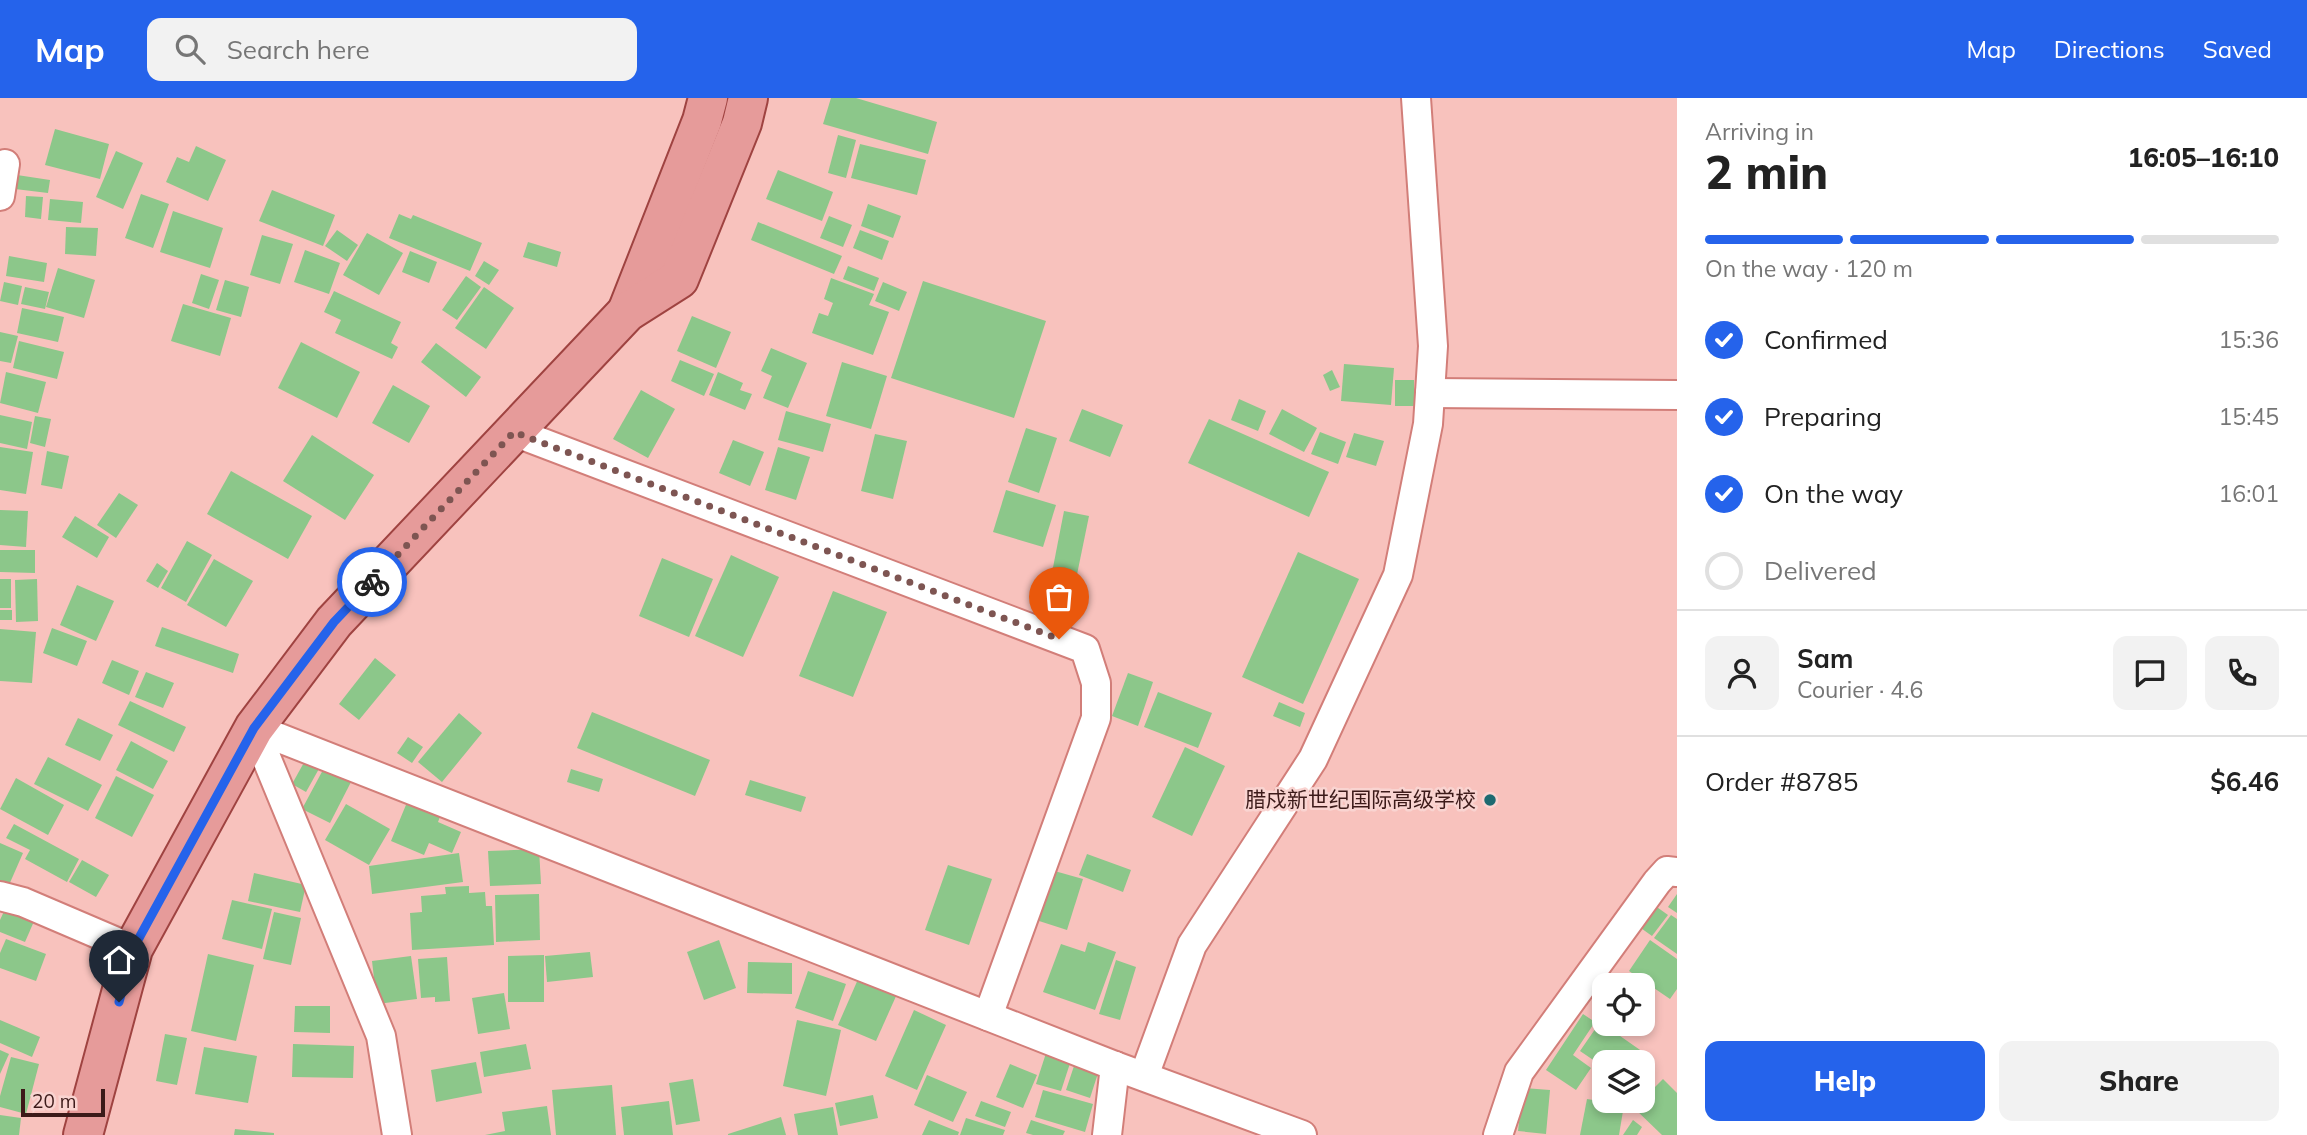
<!DOCTYPE html>
<html lang="en">
<head>
<meta charset="utf-8">
<style>
	body { margin:0; font-family:Mulish,"Noto Sans SC",sans-serif; background:#f2f2f2; color:#222; height:100vh; display:flex; flex-direction:column; font-size:26px; white-space:nowrap }
	* { box-sizing:border-box; margin:0 }
	p { font-size:23px; color:#767676 }
	.icon { flex:none; width:38px; height:38px; fill:none; stroke:currentColor; stroke-width:2; stroke-linecap:round; stroke-linejoin:round }
	.map { position:relative; flex:1; overflow:hidden }
	.side { display:flex; flex-direction:column; background:#fff; width:630px }
	.side>* { flex:none }
	.buttons { position:absolute; left:1592px; top:875px; display:grid; gap:14px }
	.buttons a { display:grid; place-items:center; width:63px; height:63px; border-radius:14px; background:#fff; box-shadow:0 4px 10px #0003; font-size:35px }
	.scale { position:absolute; left:21px; bottom:18px; width:84px; box-sizing:border-box; padding-left:7px; border:4px solid #3c1a19; border-top:0; font-size:19px; line-height:24px; white-space:nowrap; color:#3c1a19; -webkit-text-stroke:5px #f9d4d1; paint-order:stroke }
	.pin { position:absolute; display:grid; place-items:center; width:60px; height:60px; color:#fff; margin:-72px -30px; border-radius:50% 50% 50% 0; rotate:-45deg; box-shadow:0 0 7px #0007 }
	.pin .icon { rotate:45deg }
	.courier { position:absolute; display:grid; place-items:center; width:70px; height:70px; margin:-35px; border:5px solid #2563eb; border-radius:50%; background:#fff; color:#222; box-shadow:0 2px 9px #0007 }
	.head em { font-style:normal; font-weight:800 }
	.head div { display:flex; flex-direction:column-reverse }
	.head { display:flex; align-items:center; justify-content:space-between; height:119px; padding:0 28px }
	h1 { font-size:46px; font-weight:800; line-height:52px }
	.bar { display:grid; grid-template-columns:repeat(4,1fr); gap:10px 7px; align-content:center; height:84px; padding:0 28px }
	.bar i { height:9px; border-radius:5px; background:#e0e0e0 }
	.bar .current { background:#2563eb }
	.bar p { grid-column:span 4 }
	.line { display:flex; align-items:center; gap:18px; padding:0 28px; border-top:2px solid #e0e0e0 }
	.line div { flex:1 }
	.round { display:grid; place-items:center; flex:none; width:74px; height:74px; border-radius:14px; background:#f2f2f2 }
	ol { padding:0 28px; list-style:none }
	li { display:flex; align-items:center; gap:21px; height:77px }
	li p { margin-inline-start:auto }
	li .icon { padding:7px; border-radius:50%; background:#2563eb; color:#fff; stroke-width:4 }
	li:last-child { color:#767676 }
	li i { width:38px; height:38px; border:4px solid #e0e0e0; border-radius:50% }
	.action { display:flex; gap:14px; margin-top:auto; padding:14px 28px }
	.action a { flex:1; height:80px; border-radius:14px; background:#2563eb; color:#fff; font-size:28px; font-weight:800; line-height:80px; text-align:center }
	.action a+a { background:#f2f2f2; color:#222 }
	header { display:flex; align-items:center; gap:42px; box-sizing:border-box; height:98px; padding:0 35px; background:#2563eb; color:#fff }
	header strong { font-size:33px }
	nav { display:flex; gap:38px; margin-inline-start:auto; font-size:24px }
	.search { width:490px; height:63px; background:#f2f2f2; display:flex; align-items:center; gap:18px; box-sizing:border-box; padding:0 24px; border-radius:14px; color:#767676; font-size:26px }
	main { display:flex; flex:1; min-height:0 }
	.map>svg:first-child { display:block }
</style>
</head>
<body>
<header>
<strong>Map</strong>
<div class="search"><svg class="icon" aria-label="search" viewBox="0 0 24 24"><circle cx="10" cy="10" r="6"/><path d="M15 15l6 6"/></svg>Search here</div>
<nav><a>Map</a><a>Directions</a><a>Saved</a></nav>
</header>
<main>
<div class="map">
<svg width="1677" height="1037" viewBox="0 0 1677 1037">
	<rect width="100%" height="100%" fill="#f8c2bd"/>
	<!-- building -->
	<g fill="#8cc78a">
		<path d="M831,0H856L937,24L928,56L823,26Z"/>
		<path d="M55,31L109,46L100,81L45,67Z"/>
		<path d="M838,37L856,42L846,80L828,75Z"/>
		<path d="M860,46L926,62L917,97L851,80Z"/>
		<path d="M196,48L226,62L208,103L166,84L177,59L189,64Z"/>
		<path d="M116,53L143,65L123,111L96,99Z"/>
		<path d="M778,72L833,94L822,123L766,101Z"/>
		<path d="M17,77L50,82L48,95L15,91Z"/>
		<path d="M272,92L335,117L323,148L259,123Z"/>
		<path d="M141,96L169,106L153,150L125,140Z"/>
		<path d="M26,98L43,99L41,121L25,119Z"/>
		<path d="M50,101L83,104L81,125L48,122Z"/>
		<path d="M868,106L901,118L893,140L861,128Z"/>
		<path d="M173,113L223,130L210,170L160,154Z"/>
		<path d="M399,116L411,121L413,117L482,145L470,173L389,140Z"/>
		<path d="M829,118L852,127L843,149L820,140Z"/>
		<path d="M758,124L842,158L834,176L751,142Z"/>
		<path d="M66,129L98,130L96,158L65,156Z"/>
		<path d="M337,132L358,147L347,163L325,148Z"/>
		<path d="M860,132L889,143L882,162L853,150Z"/>
		<path d="M367,135L403,155L379,197L343,177Z"/>
		<path d="M262,137L293,146L280,186L250,177Z"/>
		<path d="M528,144L561,154L557,169L523,159Z"/>
		<path d="M305,152L340,165L329,196L294,184Z"/>
		<path d="M410,153L437,164L429,185L402,174Z"/>
		<path d="M9,158L47,165L44,184L6,178Z"/>
		<path d="M484,163L499,172L489,187L475,178Z"/>
		<path d="M848,168L879,180L874,193L843,181Z"/>
		<path d="M58,170L95,182L84,220L46,209Z"/>
		<path d="M201,176L219,182L209,211L192,205Z"/>
		<path d="M466,178L481,189L457,222L442,212Z"/>
		<path d="M831,180L874,196L869,207L889,214L873,257L812,235L819,215L828,218L833,205L824,201Z"/>
		<path d="M225,182L249,189L241,219L216,212Z"/>
		<path d="M923,183L1046,223L1014,320L891,280Z"/>
		<path d="M4,184L22,188L18,207L0,203Z"/>
		<path d="M883,184L907,194L899,213L875,203Z"/>
		<path d="M25,189L49,194L45,211L21,206Z"/>
		<path d="M484,189L514,210L486,251L455,230Z"/>
		<path d="M334,193L401,224L391,245L398,249L392,261L335,235L341,222L324,214Z"/>
		<path d="M183,206L231,220L220,258L171,243Z"/>
		<path d="M22,210L64,219L58,244L17,235Z"/>
		<path d="M692,218L731,234L716,270L677,253Z"/>
		<path d="M0,234L18,238L11,265L0,263Z"/>
		<path d="M19,243L64,254L57,281L13,270Z"/>
		<path d="M301,244L360,274L337,320L278,290Z"/>
		<path d="M436,245L481,279L466,299L421,264Z"/>
		<path d="M771,250L807,265L788,310L763,300L772,278L761,273Z"/>
		<path d="M680,262L714,276L704,298L671,283Z"/>
		<path d="M842,264L887,278L871,331L826,318Z"/>
		<path d="M1344,266L1394,270L1391,307L1341,303Z"/>
		<path d="M1332,272L1340,289L1330,293L1323,277Z"/>
		<path d="M6,274L46,284L38,315L0,305Z"/>
		<path d="M718,274L743,285L740,292L752,296L745,312L709,297Z"/>
		<rect x="1395" y="282" width="19" height="26"/>
		<path d="M393,287L430,308L409,345L372,325Z"/>
		<path d="M641,292L675,311L648,360L613,341Z"/>
		<path d="M1239,301L1266,313L1258,333L1231,322Z"/>
		<path d="M1082,311L1123,327L1110,359L1069,343Z"/>
		<path d="M1282,311L1317,330L1304,354L1269,336Z"/>
		<path d="M786,313L831,326L823,354L778,342Z"/>
		<path d="M0,317L32,324L27,351L0,345Z"/>
		<path d="M35,318L51,321L45,349L30,345Z"/>
		<path d="M1209,321L1329,374L1309,419L1188,365Z"/>
		<path d="M1026,330L1057,340L1039,395L1008,384Z"/>
		<path d="M1320,334L1346,344L1338,366L1311,356Z"/>
		<path d="M1354,335L1384,343L1376,368L1346,359Z"/>
		<path d="M875,336L907,343L893,401L861,393Z"/>
		<path d="M312,337L374,377L345,422L283,383Z"/>
		<path d="M733,342L764,354L750,388L719,375Z"/>
		<path d="M0,349L33,354L26,396L0,392Z"/>
		<path d="M778,349L810,359L796,402L765,392Z"/>
		<path d="M47,353L69,358L62,391L41,387Z"/>
		<path d="M231,373L312,418L288,461L207,416Z"/>
		<path d="M1006,392L1056,407L1043,449L993,434Z"/>
		<path d="M119,395L138,407L116,440L97,427Z"/>
		<path d="M0,412L28,413L26,449L0,447Z"/>
		<path d="M1064,413L1089,418L1073,496L1049,490Z"/>
		<path d="M75,418L109,439L97,460L62,439Z"/>
		<path d="M187,443L212,457L186,504L161,490Z"/>
		<path d="M0,452H35V475L0,474Z"/>
		<path d="M1298,454L1359,481L1303,606L1242,579Z"/>
		<path d="M731,457L779,479L743,559L695,538Z"/>
		<path d="M662,460L713,481L689,539L639,518Z"/>
		<path d="M214,461L253,483L226,529L187,507Z"/>
		<path d="M157,465L168,473L158,490L146,483Z"/>
		<rect x="0" y="481" width="11" height="29"/>
		<path d="M37,481L38,523L16,524L15,482Z"/>
		<path d="M77,487L114,503L96,543L60,527Z"/>
		<path d="M833,493L887,514L853,599L799,578Z"/>
		<rect x="0" y="512" width="12" height="10"/>
		<path d="M162,529L239,556L233,575L155,548Z"/>
		<path d="M52,530L87,543L77,568L43,555Z"/>
		<path d="M0,531L36,534L32,585L0,583Z"/>
		<path d="M375,560L396,577L359,622L339,606Z"/>
		<path d="M112,562L139,573L129,597L102,585Z"/>
		<path d="M146,574L174,585L163,610L135,599Z"/>
		<path d="M1128,575L1153,584L1138,628L1112,618Z"/>
		<path d="M1158,594L1212,615L1198,650L1144,629Z"/>
		<path d="M130,603L186,629L174,654L118,627Z"/>
		<path d="M1279,604L1305,615L1300,629L1273,618Z"/>
		<path d="M592,614L710,662L695,698L577,650Z"/>
		<path d="M459,615L482,635L442,684L418,664Z"/>
		<path d="M78,620L113,637L100,663L65,647Z"/>
		<path d="M408,639L423,649L412,665L397,655Z"/>
		<path d="M131,643L168,663L153,691L116,672Z"/>
		<path d="M1185,649L1225,668L1192,738L1152,719Z"/>
		<path d="M48,659L102,687L88,713L34,686Z"/>
		<path d="M306,661L320,669L306,694L292,686Z"/>
		<path d="M324,670L351,684L330,725L302,711Z"/>
		<path d="M571,671L603,681L599,694L567,684Z"/>
		<path d="M116,678L154,697L132,739L95,720Z"/>
		<path d="M16,680L64,707L48,737L0,711Z"/>
		<path d="M750,682L806,699L801,714L745,697Z"/>
		<path d="M408,702L441,716L438,724L461,734L452,755L429,745L424,757L391,743Z"/>
		<path d="M346,706L390,731L369,767L325,742Z"/>
		<path d="M14,726L79,761L67,784L25,761L30,752L6,740Z"/>
		<path d="M0,745L23,755L9,787L0,783Z"/>
		<path d="M539,751L541,786L490,788L488,753Z"/>
		<path d="M459,755L463,784L372,796L369,768Z"/>
		<path d="M1087,756L1131,772L1123,794L1079,777Z"/>
		<path d="M82,762L109,777L96,799L69,784Z"/>
		<path d="M948,767L992,781L969,847L925,832Z"/>
		<path d="M1051,772L1083,781L1067,832L1036,822Z"/>
		<path d="M254,775L306,787L300,814L248,803Z"/>
		<path d="M469,788V795L485,794L486,808H492L494,847L412,852L410,815L422,814L421,798L446,796L445,789Z"/>
		<path d="M539,796L540,842L496,844L495,797Z"/>
		<path d="M1677,796V815L1668,809Z"/>
		<path d="M232,802L272,811L262,851L222,841Z"/>
		<path d="M1654,807L1668,817L1652,838L1638,828Z"/>
		<path d="M6,809L35,821L25,844L0,834V822Z"/>
		<path d="M274,814L301,820L291,867L263,861Z"/>
		<path d="M1671,817L1677,821V856L1654,840Z"/>
		<path d="M6,841L46,856L36,883L0,870V855Z"/>
		<path d="M719,842L736,890L704,902L687,854Z"/>
		<path d="M1650,842L1677,861V891L1670,901L1629,873Z"/>
		<path d="M1088,844L1116,854L1095,912L1043,894L1061,846L1085,854Z"/>
		<path d="M590,854L593,879L547,884L545,858Z"/>
		<path d="M208,856L254,867L236,943L191,933Z"/>
		<path d="M544,857V904H508V858Z"/>
		<path d="M411,858L417,901L377,906L372,863Z"/>
		<path d="M447,859L450,903L435,904V899L421,900L418,861Z"/>
		<path d="M1116,862L1136,869L1120,922L1099,916Z"/>
		<path d="M748,864L792,865V896L747,895Z"/>
		<path d="M808,873L846,886L833,923L795,910Z"/>
		<path d="M859,879L897,896L876,943L838,927Z"/>
		<path d="M504,895L510,931L478,936L472,900Z"/>
		<path d="M295,908H330V935L294,934Z"/>
		<path d="M914,912L946,927L917,992L885,978Z"/>
		<path d="M1583,916L1595,924L1573,957L1591,970L1576,992L1546,972Z"/>
		<path d="M0,922L40,939L32,959L0,945Z"/>
		<path d="M797,922L841,932L826,998L783,988Z"/>
		<path d="M1600,924L1643,954L1636,964H1605V970L1580,953Z"/>
		<path d="M165,936L187,940L177,987L156,983Z"/>
		<path d="M293,946L354,948L353,980L292,979Z"/>
		<path d="M526,946L531,971L484,979L480,954Z"/>
		<path d="M204,949L257,958L248,1005L195,996Z"/>
		<path d="M1048,949L1073,956L1061,993L1036,986Z"/>
		<path d="M0,952L9,956L0,976Z"/>
		<path d="M11,959L39,966L26,1016L0,1009V998Z"/>
		<path d="M1077,959L1101,966L1090,1000L1066,992Z"/>
		<path d="M476,964L482,995L436,1004L431,972Z"/>
		<path d="M1010,966L1037,977L1023,1010L996,999Z"/>
		<path d="M927,977L967,994L953,1024L914,1007Z"/>
		<path d="M693,981L700,1023L676,1027L669,985Z"/>
		<path d="M1663,981L1677,995V1037H1662L1634,1010Z"/>
		<path d="M612,987L616,1037H556L552,992Z"/>
		<path d="M1523,990L1550,992L1546,1036L1518,1033Z"/>
		<path d="M1043,992L1093,1006L1085,1034L1035,1019Z"/>
		<path d="M873,997L878,1020L840,1028L835,1005Z"/>
		<path d="M1587,1001L1624,1007L1619,1037H1580Z"/>
		<path d="M669,1003L673,1037H624L621,1009Z"/>
		<path d="M981,1003L1011,1014L1005,1029L975,1018Z"/>
		<path d="M547,1008L551,1037H485L505,1033L502,1014Z"/>
		<path d="M833,1009L838,1037H798L794,1016Z"/>
		<path d="M0,1017L21,1020L19,1037H0Z"/>
		<path d="M781,1019L786,1037H728V1036Z"/>
		<path d="M966,1020L1005,1032L1003,1037H960Z"/>
		<path d="M929,1022L959,1034L958,1037H922Z"/>
		<path d="M1031,1022L1065,1033L1063,1037H1033L1026,1035Z"/>
		<path d="M1633,1022L1642,1029L1637,1037H1623Z"/>
		<path d="M235,1031L274,1035V1037H234Z"/>
	</g>
	<g fill="none" stroke-linecap="round" stroke-linejoin="round">
		<!-- street casing -->
		<g stroke="#d27e79" stroke-width="32">
			<g id="street">
				<path d="M0,98L5,66"/>
				<path d="M1430,295L1677,297"/>
				<path d="M514,334L1085,551L1096,585V620L988,918"/>
				<path d="M0,798L23,804L133,851"/>
				<path d="M1144,978L1192,847L1313,661L1398,477L1428,326L1433,248L1416,0"/>
				<path d="M397,1037L381,938L254,630L1115,968L1302,1037"/>
				<path d="M1107,1037L1115,968"/>
				<path d="M1498,1037L1519,974L1657,784L1667,773L1677,774"/>
			</g>
		</g>
		<!-- primary casing -->
		<g stroke="#9f4341" stroke-width="42">
			<g id="primary">
				<path d="M627,214L702,23L708,0"/>
				<path d="M83,1037L133,851L254,630L334,524L627,214L679,181L742,25L748,0"/>
			</g>
		</g>
		<!-- street -->
		<use href="#street" stroke="#fff" stroke-width="28"/>
		<!-- primary -->
		<use href="#primary" stroke="#e69b9a" stroke-width="38"/>
	</g>
	<g fill="none" stroke-linecap="round" stroke-linejoin="round">
		<!-- done -->
		<path stroke="#7e5552" stroke-width="7" stroke-dasharray="0 12.6" d="M372,484L514,334L1059,541"/>
		<!-- route -->
		<path stroke="#2563eb" stroke-width="9" d="M119,904L133,851L254,630L334,524L372,484"/>
	</g>
	<!-- markers -->
	<circle fill="#1d6970" stroke="#f9d4d1" stroke-width="2.5" cx="1490" cy="702" r="7"/>
	<g text-anchor="middle" stroke-width="5" stroke-linejoin="round" paint-order="stroke">
		<!-- poi labels -->
		<g font-size="21" fill="#3c1a19" stroke="#f9d4d1" text-anchor="end">
			<text x="1476" y="709">腊戍新世纪国际高级学校</text>
		</g>
	</g>
</svg>
<div class="buttons">
<a><svg class="icon" aria-label="locate" viewBox="0 0 24 24"><circle cx="12" cy="12" r="6"/><path d="M12 2v4M12 18v4M2 12h4M18 12h4"/></svg></a>
<a><svg class="icon" aria-label="layers" viewBox="0 0 24 24"><path d="M12 4l9 5-9 5-9-5zM3 14l9 5 9-5"/></svg></a>
</div>
<div class="scale">20 m</div>
<div class="pin" style="left:1059px;top:541px;background:#ea580c"><svg class="icon" aria-label="bag" viewBox="0 0 24 24"><path d="M5 8h14l-1 12H6zM9 8a3 3 0 0 1 6 0"/></svg></div>
<div class="pin" style="left:119px;top:904px;background:#1f2937"><svg class="icon" aria-label="home" viewBox="0 0 24 24"><path d="M3 11l9-7 9 7M6 9v11h12V9"/></svg></div>
<div class="courier" style="left:372px;top:484px"><svg class="icon" aria-label="bike" viewBox="0 0 24 24"><circle cx="6" cy="16" r="4"/><circle cx="18" cy="16" r="4"/><path d="M6 16l4-8h5l3 8M10 8l3 8H6M13 5h3"/></svg></div>
</div>
<section class="side">
<div class="head"><div><h1>2 min</h1><p>Arriving in</p></div><em>16:05–16:10</em></div>
<div class="bar"><i class="current"></i><i class="current"></i><i class="current"></i><i></i><p>On the way · 120 m</p></div>
<ol>
<li><svg class="icon" aria-label="check" viewBox="0 0 24 24"><path d="M5 12l5 5 9-10"/></svg>Confirmed<p>15:36</p></li>
<li><svg class="icon" aria-label="check" viewBox="0 0 24 24"><path d="M5 12l5 5 9-10"/></svg>Preparing<p>15:45</p></li>
<li><svg class="icon" aria-label="check" viewBox="0 0 24 24"><path d="M5 12l5 5 9-10"/></svg>On the way<p>16:01</p></li>
<li><i></i>Delivered</li>
</ol>
<div class="line" style="height:126px"><a class="round"><svg class="icon" aria-label="person" viewBox="0 0 24 24"><circle cx="12" cy="8" r="4"/><path d="M4 21q1-7 8-7t8 7"/></svg></a><div><b>Sam</b><p>Courier · 4.6</p></div><a class="round"><svg class="icon" aria-label="chat" viewBox="0 0 24 24"><path d="M4 5h16v11H9l-5 4z"/></svg></a><a class="round"><svg class="icon" aria-label="phone" viewBox="0 0 24 24"><path d="M5 4h4l2 5-3 2q2 4 5 5l2-3 5 2v4C11 20 4 13 5 4z"/></svg></a></div>
<div class="line" style="height:91px"><div>Order #8785</div><b>$6.46</b></div>
<div class="action"><a>Help</a><a>Share</a></div>
</section>
</main>
</body>
</html>
